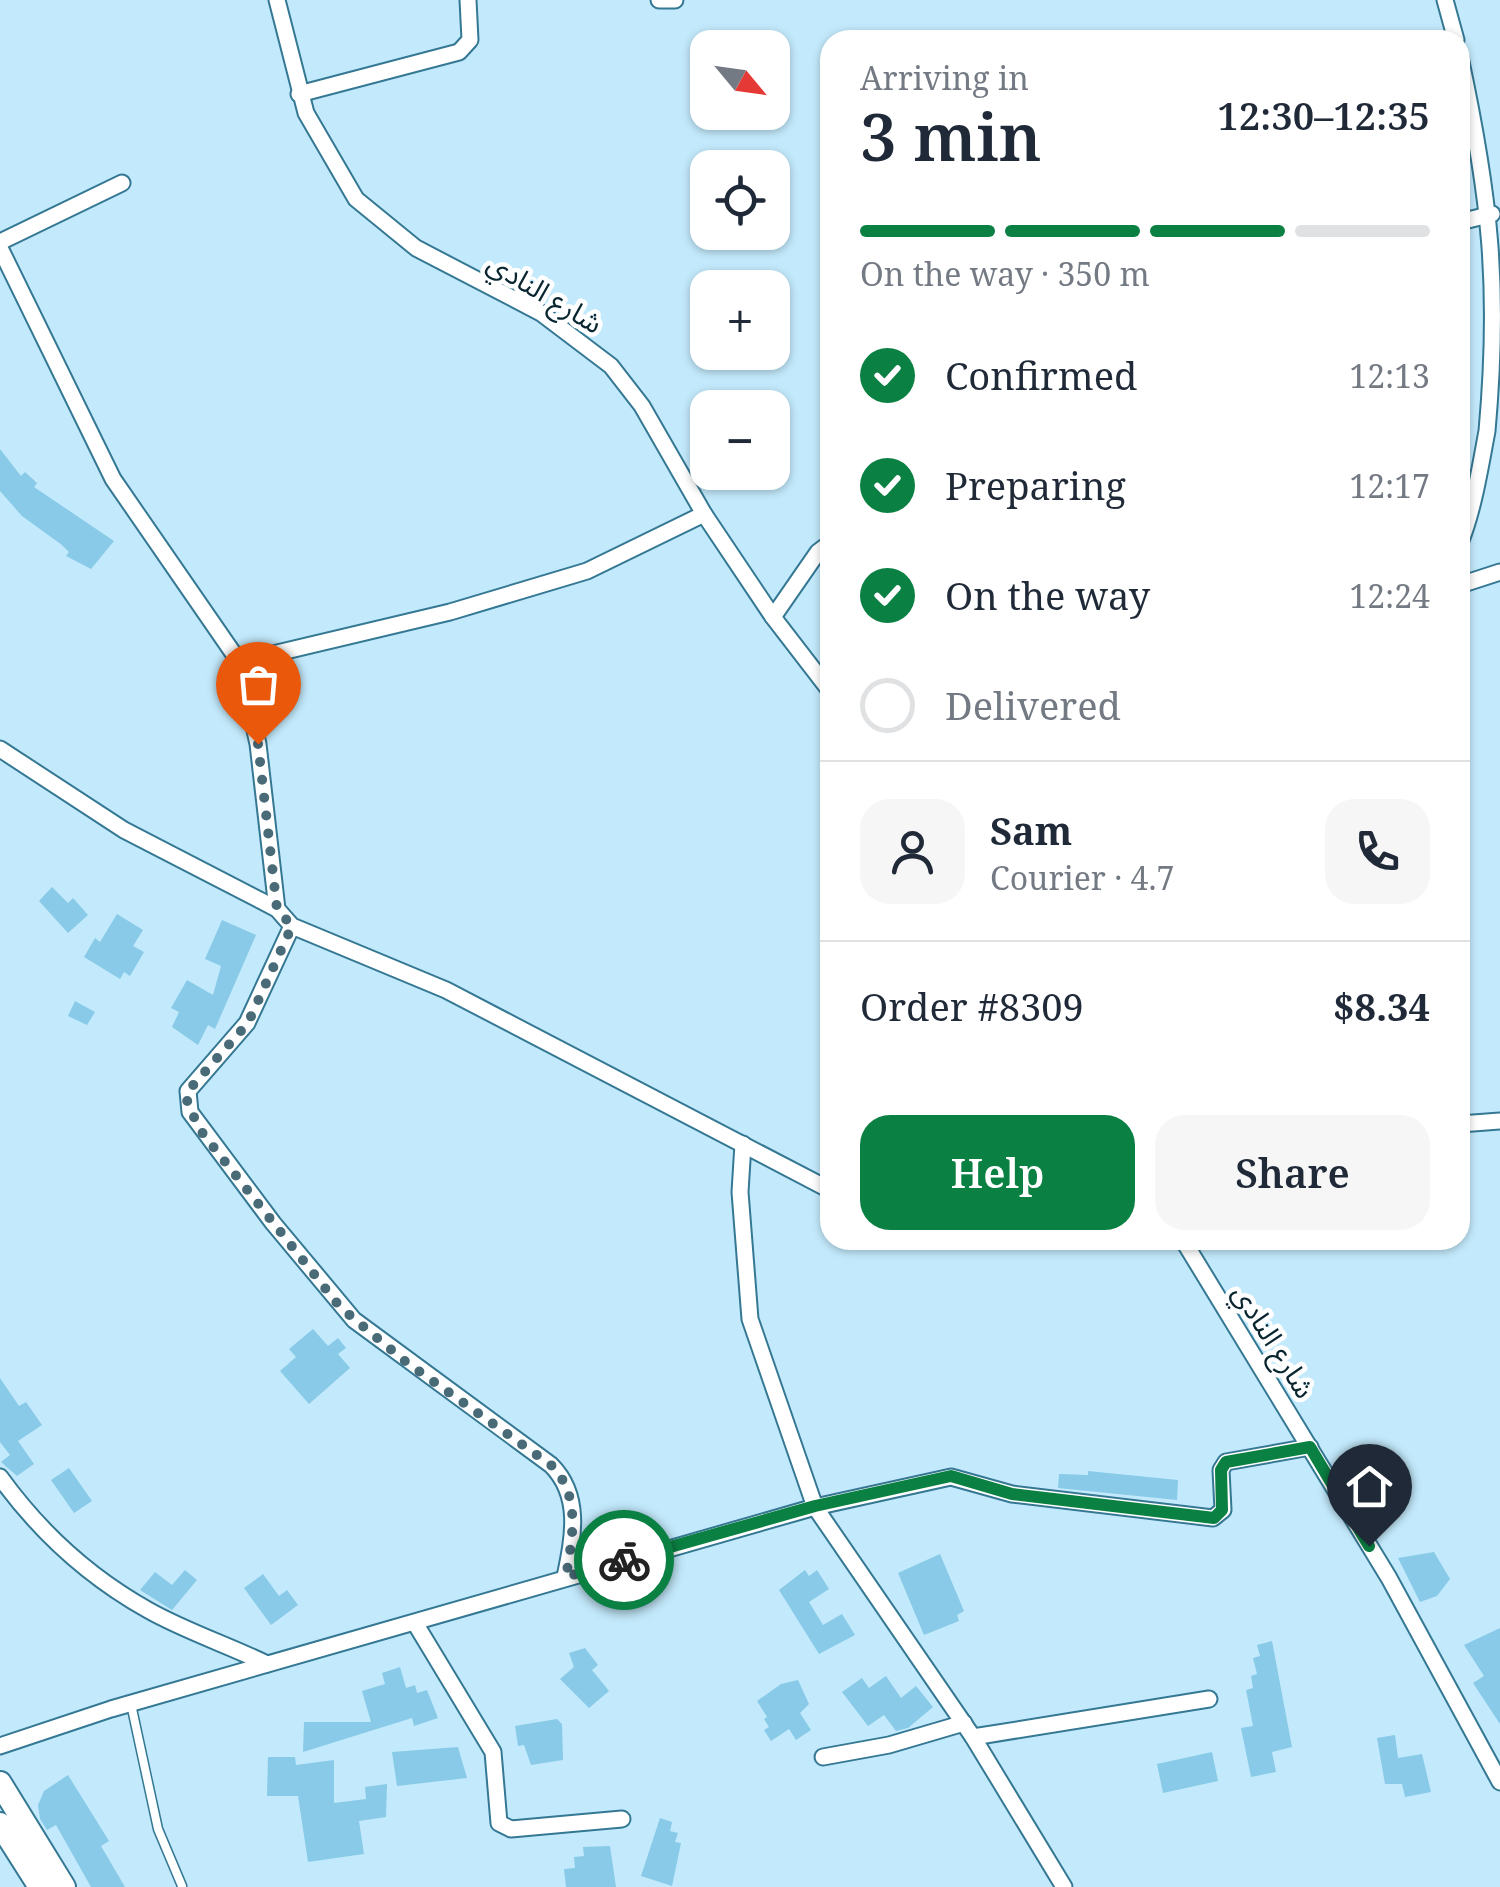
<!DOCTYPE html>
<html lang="en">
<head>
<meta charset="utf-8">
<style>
	body { margin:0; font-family:"Noto Serif","Noto Sans Arabic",serif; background:#f6f6f7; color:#1f2937; height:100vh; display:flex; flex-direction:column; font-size:38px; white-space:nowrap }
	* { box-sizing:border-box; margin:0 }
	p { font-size:32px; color:#747a83 }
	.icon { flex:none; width:55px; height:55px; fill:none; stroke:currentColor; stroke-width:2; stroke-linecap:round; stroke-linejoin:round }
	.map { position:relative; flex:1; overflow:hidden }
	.side { position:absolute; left:820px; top:30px; width:650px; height:1220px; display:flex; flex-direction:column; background:#fff; border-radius:30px; box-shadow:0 2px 8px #0004 }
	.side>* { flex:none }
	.needle { width:65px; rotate:119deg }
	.tools { position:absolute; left:690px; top:30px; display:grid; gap:20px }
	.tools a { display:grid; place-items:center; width:100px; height:100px; border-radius:20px; background:#fff; box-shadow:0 2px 8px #0004; font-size:50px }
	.pin { position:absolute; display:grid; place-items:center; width:85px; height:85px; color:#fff; margin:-102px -42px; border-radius:50% 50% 50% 0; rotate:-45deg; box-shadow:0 0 10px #0007 }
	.pin .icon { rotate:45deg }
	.courier { position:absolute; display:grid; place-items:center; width:100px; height:100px; margin:-50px; border:8px solid #0b8043; border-radius:50%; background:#fff; color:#222; box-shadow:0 2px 12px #0007 }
	.head em { font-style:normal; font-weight:600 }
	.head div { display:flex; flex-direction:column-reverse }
	.head { display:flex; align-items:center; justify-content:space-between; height:170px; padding:0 40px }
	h1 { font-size:65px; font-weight:600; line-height:75px }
	.bar { display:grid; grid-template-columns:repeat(4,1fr); gap:15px 10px; align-content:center; height:120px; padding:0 40px }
	.bar i { height:12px; border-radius:8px; background:#e0e1e3 }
	.bar .selected { background:#0b8043 }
	.bar p { grid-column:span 4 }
	.line { display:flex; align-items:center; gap:25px; padding:0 40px; border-top:2px solid #e0e1e3 }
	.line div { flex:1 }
	.round { display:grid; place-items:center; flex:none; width:105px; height:105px; border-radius:30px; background:#f6f6f7 }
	ol { padding:0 40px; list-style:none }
	li { display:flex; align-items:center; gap:30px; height:110px }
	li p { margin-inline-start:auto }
	li .icon { padding:10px; border-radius:50%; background:#0b8043; color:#fff; stroke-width:4 }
	li:last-child { color:#747a83 }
	li i { width:55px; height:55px; border:5px solid #e0e1e3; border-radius:50% }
	.button { display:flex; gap:20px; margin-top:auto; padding:20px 40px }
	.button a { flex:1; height:115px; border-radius:30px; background:#0b8043; color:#fff; font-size:40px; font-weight:600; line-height:115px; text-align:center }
	.button a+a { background:#f6f6f7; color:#1f2937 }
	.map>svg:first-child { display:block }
</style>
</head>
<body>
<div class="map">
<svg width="1500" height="1887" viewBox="0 0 1500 1887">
	<rect width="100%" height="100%" fill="#c3eafc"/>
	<!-- building -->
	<g fill="#88cae7">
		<path d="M0,449L21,476L25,472L37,483L34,487L114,541L91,569L66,556L69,552L62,545L22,516L0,491Z"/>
		<path d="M52,887L68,903L73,898L88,915L68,933L39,901Z"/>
		<path d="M117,914L143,930L133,946L144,952L130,976L124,972L120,979L84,957L95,938L100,942Z"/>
		<path d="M222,920L256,935L215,1029L208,1025L198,1045L172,1027L179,1012L171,1008L187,980L213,995L221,966L205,959Z"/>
		<path d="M75,1001L95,1012L87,1025L68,1016Z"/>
		<path d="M313,1329L328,1346L338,1338L346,1348L338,1354L350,1368L309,1404L280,1371L296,1357L289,1349Z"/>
		<path d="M0,1378L19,1406L26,1402L42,1425L18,1441L34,1464L17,1476L1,1462L10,1455L0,1442Z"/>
		<path d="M69,1468L92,1501L74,1513L51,1480Z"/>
		<path d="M1088,1471L1178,1480L1177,1500L1058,1488L1059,1474L1088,1475Z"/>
		<path d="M1434,1552L1450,1579L1437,1596L1420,1602L1398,1558Z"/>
		<path d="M940,1554L964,1611L957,1615L959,1621L924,1635L898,1573Z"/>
		<path d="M185,1570L197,1580L172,1610L140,1590L155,1572L172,1585Z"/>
		<path d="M805,1570L809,1576L817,1570L829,1589L809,1602L823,1625L842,1614L855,1635L819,1654L779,1590Z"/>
		<path d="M263,1574L279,1596L287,1590L298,1605L271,1625L244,1588Z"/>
		<path d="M1500,1628V1724L1473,1683L1484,1676L1464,1645Z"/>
		<path d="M1272,1641L1292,1747L1272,1752L1276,1772L1251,1777L1241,1728L1253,1726L1246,1690L1253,1688L1251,1676L1257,1674L1253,1658L1260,1656L1257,1645Z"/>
		<path d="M585,1648L598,1665L592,1670L609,1691L589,1708L560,1679L574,1667L569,1653Z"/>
		<path d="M400,1667L406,1688L415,1685L417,1693L427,1690L438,1718L414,1726L412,1718L303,1752L304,1722H371L362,1691L385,1684L382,1673Z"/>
		<path d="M886,1676L901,1698L916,1686L933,1707L908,1728L896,1731L884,1715L868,1726L842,1692L862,1678L869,1688Z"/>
		<path d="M798,1680L809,1704L800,1713L811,1730L796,1740L789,1729L771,1741L764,1730L769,1727L764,1719L767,1717L757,1701L781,1684Z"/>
		<path d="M557,1719L562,1724L563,1760L531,1765L524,1745L518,1746L515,1726Z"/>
		<path d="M1395,1735L1398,1758L1422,1754L1431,1792L1405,1797L1402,1784H1385L1377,1738Z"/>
		<path d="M458,1747L467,1778L397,1786L392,1752Z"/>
		<path d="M1212,1752L1218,1781L1163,1793L1157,1764Z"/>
		<path d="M268,1757H295L296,1765L334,1760V1803L366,1799L365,1787L387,1784L386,1817L359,1821L364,1854L308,1862L298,1796H267Z"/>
		<path d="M68,1775L109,1841L101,1846L125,1887H91L56,1825L47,1830L40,1819L38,1805L44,1791Z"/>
		<path d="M660,1818L672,1822L670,1831L678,1833L675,1842L681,1843L672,1886L641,1876Z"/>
		<path d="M610,1846L616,1887H566L564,1869L575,1868L574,1857L584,1856L583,1847Z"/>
	</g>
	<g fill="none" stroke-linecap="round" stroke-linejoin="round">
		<!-- lane casing -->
		<g stroke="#357893" stroke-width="11">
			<path id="lane" d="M131,1704L158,1829L182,1886"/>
		</g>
		<!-- street casing -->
		<g stroke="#357893" stroke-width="19">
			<g id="street">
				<path d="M277,0L306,113L356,199L416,248L541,313L611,366L642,406L704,514L773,617L830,691"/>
				<path d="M659,0H675"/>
				<path d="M1445,0L1456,40"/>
				<path d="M1460,57C1490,196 1500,287 1487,431C1480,468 1474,508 1460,543"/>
				<path d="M299,94L459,52L470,40L468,0"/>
				<path d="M1460,222L1492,214"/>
				<path d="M0,242L122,183"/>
				<path d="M0,248L113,479L240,663L258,744L277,909"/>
				<path d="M1460,585L1500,572"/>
				<path d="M773,617L818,552L830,543"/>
				<path d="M239,662L450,612L587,571L704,514"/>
				<path d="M0,749L124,830L277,909L292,926L446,990L830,1190"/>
				<path d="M292,926L247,1023L188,1091L190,1112L273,1223L354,1320L551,1465C582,1496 573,1538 565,1577"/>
				<path d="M1460,1124L1500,1121"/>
				<path d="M743,1144L740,1192L750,1319L815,1507L951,1477L1012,1494L1213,1518L1223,1510L1221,1470L1226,1462L1310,1447"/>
				<path d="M1183,1240L1389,1578L1500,1782"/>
				<path d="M0,1477C39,1531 89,1577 148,1610C185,1631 228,1645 267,1664"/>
				<path d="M415,1623L493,1752L499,1823L511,1829L622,1819"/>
				<path d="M973,1737L1209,1699"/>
				<path d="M0,1746L111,1709L815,1507L973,1737L1064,1887"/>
				<path d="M823,1757L889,1745L964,1723"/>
			</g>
		</g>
		<!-- secondary casing -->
		<g stroke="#357893" stroke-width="26">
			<g id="secondary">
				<path d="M0,1783L64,1887"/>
				<path d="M0,1824L40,1887"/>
			</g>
		</g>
		<!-- lane -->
		<use href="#lane" stroke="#fff" stroke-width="8"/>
		<!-- street -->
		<use href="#street" stroke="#fff" stroke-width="15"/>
		<!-- secondary -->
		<use href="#secondary" stroke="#fff" stroke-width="22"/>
	</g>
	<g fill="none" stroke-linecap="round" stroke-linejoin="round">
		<!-- done -->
		<path stroke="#496a77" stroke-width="10" stroke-dasharray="0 18" d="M258,744L277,909L292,926L248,1023L188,1091L187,1104L203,1134L340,1307L406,1362L551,1465C582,1496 572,1538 566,1577L624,1560"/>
		<!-- route -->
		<path stroke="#0b8043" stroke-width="12" d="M624,1560L815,1506L951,1476L1012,1494L1214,1518L1222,1510L1221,1470L1226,1462L1310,1447L1369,1546"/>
	</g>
	<g text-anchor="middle" stroke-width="9" stroke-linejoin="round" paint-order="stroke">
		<!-- street labels -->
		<g font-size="28" fill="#082530" stroke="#fff">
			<text transform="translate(545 293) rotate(31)" y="10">شارع النادي</text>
			<text transform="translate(1274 1341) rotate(58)" y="10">شارع النادي</text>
		</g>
	</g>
</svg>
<div class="tools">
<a><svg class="needle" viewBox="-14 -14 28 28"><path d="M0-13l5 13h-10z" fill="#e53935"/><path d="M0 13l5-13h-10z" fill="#747a83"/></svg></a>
<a><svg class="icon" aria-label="locate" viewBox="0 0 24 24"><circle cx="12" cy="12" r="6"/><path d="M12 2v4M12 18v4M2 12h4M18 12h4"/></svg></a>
<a>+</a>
<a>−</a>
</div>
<div class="pin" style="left:258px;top:744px;background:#ea580c"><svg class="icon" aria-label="bag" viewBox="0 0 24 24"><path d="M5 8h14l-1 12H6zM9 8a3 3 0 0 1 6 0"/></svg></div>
<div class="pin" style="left:1369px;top:1546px;background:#1f2937"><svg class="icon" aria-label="home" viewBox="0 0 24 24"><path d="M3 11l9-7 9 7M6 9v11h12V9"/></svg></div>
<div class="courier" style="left:624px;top:1560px"><svg class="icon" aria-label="bike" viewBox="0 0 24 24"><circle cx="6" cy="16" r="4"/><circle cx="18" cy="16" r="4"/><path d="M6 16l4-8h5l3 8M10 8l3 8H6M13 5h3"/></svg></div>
<section class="side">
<div class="head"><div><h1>3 min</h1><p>Arriving in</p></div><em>12:30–12:35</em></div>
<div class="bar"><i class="selected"></i><i class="selected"></i><i class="selected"></i><i></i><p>On the way · 350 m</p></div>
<ol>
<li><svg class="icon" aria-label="check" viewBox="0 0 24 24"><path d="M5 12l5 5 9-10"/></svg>Confirmed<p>12:13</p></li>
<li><svg class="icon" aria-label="check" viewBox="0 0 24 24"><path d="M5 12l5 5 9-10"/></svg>Preparing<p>12:17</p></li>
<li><svg class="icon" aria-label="check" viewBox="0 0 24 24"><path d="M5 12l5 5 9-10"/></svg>On the way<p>12:24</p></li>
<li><i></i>Delivered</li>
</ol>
<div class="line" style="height:180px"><a class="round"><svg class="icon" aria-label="person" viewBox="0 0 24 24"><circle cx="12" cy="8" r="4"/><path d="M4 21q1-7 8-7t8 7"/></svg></a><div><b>Sam</b><p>Courier · 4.7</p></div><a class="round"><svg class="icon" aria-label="phone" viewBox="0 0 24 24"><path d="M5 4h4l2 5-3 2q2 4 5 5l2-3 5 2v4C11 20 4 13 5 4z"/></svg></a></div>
<div class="line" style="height:130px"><div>Order #8309</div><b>$8.34</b></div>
<div class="button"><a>Help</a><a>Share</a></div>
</section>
</div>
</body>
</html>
